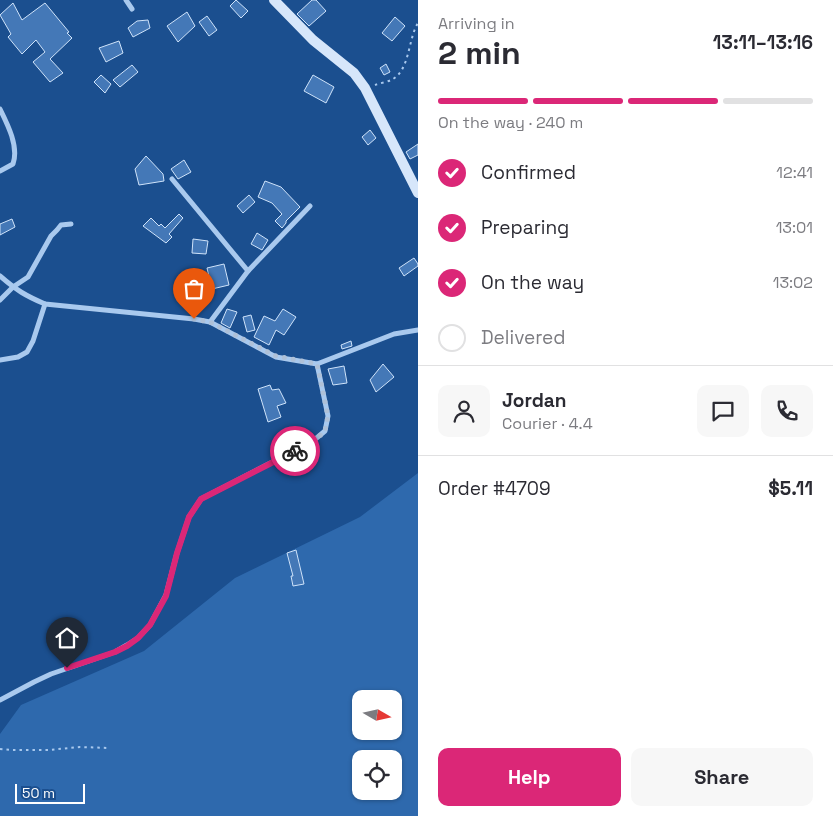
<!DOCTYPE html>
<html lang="en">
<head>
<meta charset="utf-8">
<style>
	body { margin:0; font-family:"Space Grotesk",sans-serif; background:#f7f7f7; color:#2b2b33; height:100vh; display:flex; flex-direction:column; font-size:19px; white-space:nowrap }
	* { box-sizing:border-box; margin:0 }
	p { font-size:16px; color:#7c7c81 }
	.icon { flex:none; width:28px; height:28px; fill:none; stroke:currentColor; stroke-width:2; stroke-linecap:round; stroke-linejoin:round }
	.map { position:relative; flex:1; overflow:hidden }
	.drawer { display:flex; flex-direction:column; background:#fff; width:415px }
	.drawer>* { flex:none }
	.needle { width:32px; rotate:99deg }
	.fabs { position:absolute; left:352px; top:690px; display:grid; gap:10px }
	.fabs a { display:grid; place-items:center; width:50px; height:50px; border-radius:10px; background:#fff; box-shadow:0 1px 4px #0004; font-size:25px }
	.scale { position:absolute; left:15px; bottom:12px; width:70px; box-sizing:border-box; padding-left:5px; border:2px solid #fff; border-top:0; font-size:14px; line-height:18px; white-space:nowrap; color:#fff; -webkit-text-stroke:4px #1b4f8f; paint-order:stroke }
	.pin { position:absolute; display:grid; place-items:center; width:42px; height:42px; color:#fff; margin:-51px -21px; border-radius:50% 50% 50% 0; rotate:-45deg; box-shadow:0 0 5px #0007 }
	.pin .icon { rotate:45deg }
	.courier { position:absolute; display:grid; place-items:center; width:50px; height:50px; margin:-25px; border:4px solid #db2777; border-radius:50%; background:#fff; color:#222; box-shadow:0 1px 6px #0007 }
	.summary em { font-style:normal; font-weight:700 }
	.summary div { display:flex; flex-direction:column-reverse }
	.summary { display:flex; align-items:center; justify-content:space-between; height:85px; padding:0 20px }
	h1 { font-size:32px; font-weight:700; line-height:38px }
	.bar { display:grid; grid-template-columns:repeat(4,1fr); gap:8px 5px; align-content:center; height:60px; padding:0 20px }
	.bar i { height:6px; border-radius:4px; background:#e1e1e2 }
	.bar .current { background:#db2777 }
	.bar p { grid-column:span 4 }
	.line { display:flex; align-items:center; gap:12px; padding:0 20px; border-top:1px solid #e1e1e2 }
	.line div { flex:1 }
	.round { display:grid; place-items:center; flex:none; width:52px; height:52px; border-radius:10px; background:#f7f7f7 }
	ol { padding:0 20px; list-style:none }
	li { display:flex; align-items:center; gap:15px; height:55px }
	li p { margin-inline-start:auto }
	li .icon { padding:5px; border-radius:50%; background:#db2777; color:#fff; stroke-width:4 }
	li:last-child { color:#7c7c81 }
	li i { width:28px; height:28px; border:2px solid #e1e1e2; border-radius:50% }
	.cta { display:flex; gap:10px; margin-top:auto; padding:10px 20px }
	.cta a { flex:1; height:58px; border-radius:10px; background:#db2777; color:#fff; font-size:20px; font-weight:700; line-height:58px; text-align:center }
	.cta a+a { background:#f7f7f7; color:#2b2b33 }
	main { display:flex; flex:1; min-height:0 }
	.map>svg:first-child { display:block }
</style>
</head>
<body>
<main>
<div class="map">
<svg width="418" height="816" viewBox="0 0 418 816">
	<rect width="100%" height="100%" fill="#1b4f8f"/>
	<!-- green -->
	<path fill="#2e69ad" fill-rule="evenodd" d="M418,473V816H0V734L21,705L144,651L235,578L360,517ZM361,699H394V731H361ZM361,759H394V791H361Z"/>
	<!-- building -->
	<g fill="#4478b7" stroke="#cfe3fa">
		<path d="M236,0L248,11L241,18L230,6Z"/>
		<path d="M312,0H316L326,11L309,26L297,14Z"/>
		<path d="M13,3L22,20L45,3L69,32L67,33L72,38L50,59L63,73L50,82L33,62L45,52L36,40L22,54L8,37L11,34L0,15Z"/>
		<path d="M187,12L195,26L178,42L167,26Z"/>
		<path d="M207,16L217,30L209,36L199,22Z"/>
		<path d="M395,17L405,26L392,41L382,33Z"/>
		<path d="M148,20L150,28L133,37L128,28L137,21Z"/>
		<path d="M119,41L123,53L106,62L99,48Z"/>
		<path d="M386,64L390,72L384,75L380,68Z"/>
		<path d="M132,65L138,72L120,87L113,80Z"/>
		<path d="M101,75L111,84L105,93L94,82Z"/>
		<path d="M313,75L334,87L326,103L304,91Z"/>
		<path d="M370,130L376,138L368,145L362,137Z"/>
		<path d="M418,144V155L410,159L406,152Z"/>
		<path d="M146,156L163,174L164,181L139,185L135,169Z"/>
		<path d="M184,160L191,172L178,179L171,169Z"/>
		<path d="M265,181L281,187L300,207L286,221V223L282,228L275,221L282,214L272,203L258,197Z"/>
		<path d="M249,195L255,202L243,213L237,206Z"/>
		<path d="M179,214L183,218L169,234L172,237L166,243L143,226L151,218L159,226L161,224L165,228Z"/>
		<path d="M12,219L15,227L0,235V224Z"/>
		<path d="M257,233L268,240L262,250L251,244Z"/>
		<path d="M193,239L208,241L206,254L192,253Z"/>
		<path d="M414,258L418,264V266L404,276L399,268Z"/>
		<path d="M224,264L229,285L212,289L207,268Z"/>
		<path d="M227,309L237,312L230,328L221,323Z"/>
		<path d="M283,309L296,317L284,335L276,330L269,345L254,337L264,316L275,321Z"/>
		<path d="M251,315L255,330L247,332L243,317Z"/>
		<path d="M351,341L352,346L342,349L341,345Z"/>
		<path d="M383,364L394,377L376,392L370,380Z"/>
		<path d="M344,366L347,383L333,385L328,369Z"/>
		<path d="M270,385L272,390L279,389L286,403L277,406L281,417L268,422L258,389Z"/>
		<path d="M296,550L304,584L293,586L291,576H293L287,553Z"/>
	</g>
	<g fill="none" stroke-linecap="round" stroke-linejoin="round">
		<!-- path -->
		<g stroke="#a9c9ee" stroke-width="2" stroke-dasharray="2.5 4" stroke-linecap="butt">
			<path d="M375,85C380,83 388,82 393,79C410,69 408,39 418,23"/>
			<path d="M0,749L12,750H49L80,747L109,748"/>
		</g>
		<!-- street -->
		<g stroke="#a9c9ee" stroke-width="5">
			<path d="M126,0L132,9"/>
			<path d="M0,109C8,125 19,147 13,164L0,171"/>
			<path d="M172,179L248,271"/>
			<path d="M0,276C16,290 26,296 45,304L194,319L210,322L276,357L317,364L394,334L418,330"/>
			<path d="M0,300L13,287L28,277L51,236L57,230L61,225L71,224"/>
			<path d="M210,322L248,271L310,206"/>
			<path d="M0,360L18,357L27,352L33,341L45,304"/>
			<path d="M0,700L34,682L51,674L115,652L127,645L138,638L150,625L166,595L177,553L189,517L201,499L313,441L325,431L328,416L317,364"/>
		</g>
		<!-- secondary -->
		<path stroke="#d6e6fa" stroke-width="10" d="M274,0L313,40L354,73L365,88L418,193"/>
	</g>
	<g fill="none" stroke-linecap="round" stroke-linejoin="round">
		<!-- done -->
		<path stroke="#afc1d8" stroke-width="5" stroke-dasharray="0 9" d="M194,319L210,322L276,356L317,364L328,416L325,431L314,441L295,451"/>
		<!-- route -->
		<path stroke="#db2777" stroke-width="6" d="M67,668L115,652L127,646L138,638L150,625L166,596L177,553L189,517L201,499L295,451"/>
	</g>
</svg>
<div class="fabs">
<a><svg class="needle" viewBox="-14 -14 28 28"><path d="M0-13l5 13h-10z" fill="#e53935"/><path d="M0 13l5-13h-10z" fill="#7c7c81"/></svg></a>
<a><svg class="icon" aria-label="locate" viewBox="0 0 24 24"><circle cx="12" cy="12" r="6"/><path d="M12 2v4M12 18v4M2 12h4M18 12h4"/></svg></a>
</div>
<div class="scale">50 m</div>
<div class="pin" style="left:194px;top:319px;background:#ea580c"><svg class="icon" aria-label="bag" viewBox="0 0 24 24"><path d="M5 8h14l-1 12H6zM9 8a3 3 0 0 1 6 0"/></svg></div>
<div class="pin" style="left:67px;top:668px;background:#1f2937"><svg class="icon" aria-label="home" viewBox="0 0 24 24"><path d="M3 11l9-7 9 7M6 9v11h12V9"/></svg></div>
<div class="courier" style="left:295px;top:451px"><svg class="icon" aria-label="bike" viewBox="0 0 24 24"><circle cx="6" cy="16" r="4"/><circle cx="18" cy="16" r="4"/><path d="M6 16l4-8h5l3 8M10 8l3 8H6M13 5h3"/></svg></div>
</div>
<section class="drawer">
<div class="summary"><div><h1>2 min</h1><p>Arriving in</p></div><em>13:11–13:16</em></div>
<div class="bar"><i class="current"></i><i class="current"></i><i class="current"></i><i></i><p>On the way · 240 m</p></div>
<ol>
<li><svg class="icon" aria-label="check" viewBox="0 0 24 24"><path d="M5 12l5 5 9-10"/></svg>Confirmed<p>12:41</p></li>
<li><svg class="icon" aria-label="check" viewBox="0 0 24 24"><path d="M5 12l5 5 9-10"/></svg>Preparing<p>13:01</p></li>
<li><svg class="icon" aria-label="check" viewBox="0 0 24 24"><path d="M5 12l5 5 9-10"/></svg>On the way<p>13:02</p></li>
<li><i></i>Delivered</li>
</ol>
<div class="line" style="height:90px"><a class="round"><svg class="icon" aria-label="person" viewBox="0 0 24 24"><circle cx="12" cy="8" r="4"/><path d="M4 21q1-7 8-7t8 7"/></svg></a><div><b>Jordan</b><p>Courier · 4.4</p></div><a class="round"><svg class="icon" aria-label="chat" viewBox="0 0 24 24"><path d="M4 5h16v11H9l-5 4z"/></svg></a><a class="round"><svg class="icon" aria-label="phone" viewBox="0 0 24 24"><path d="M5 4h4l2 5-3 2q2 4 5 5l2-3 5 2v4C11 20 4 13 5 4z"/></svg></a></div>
<div class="line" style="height:65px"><div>Order #4709</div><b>$5.11</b></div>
<div class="cta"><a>Help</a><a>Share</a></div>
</section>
</main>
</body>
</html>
